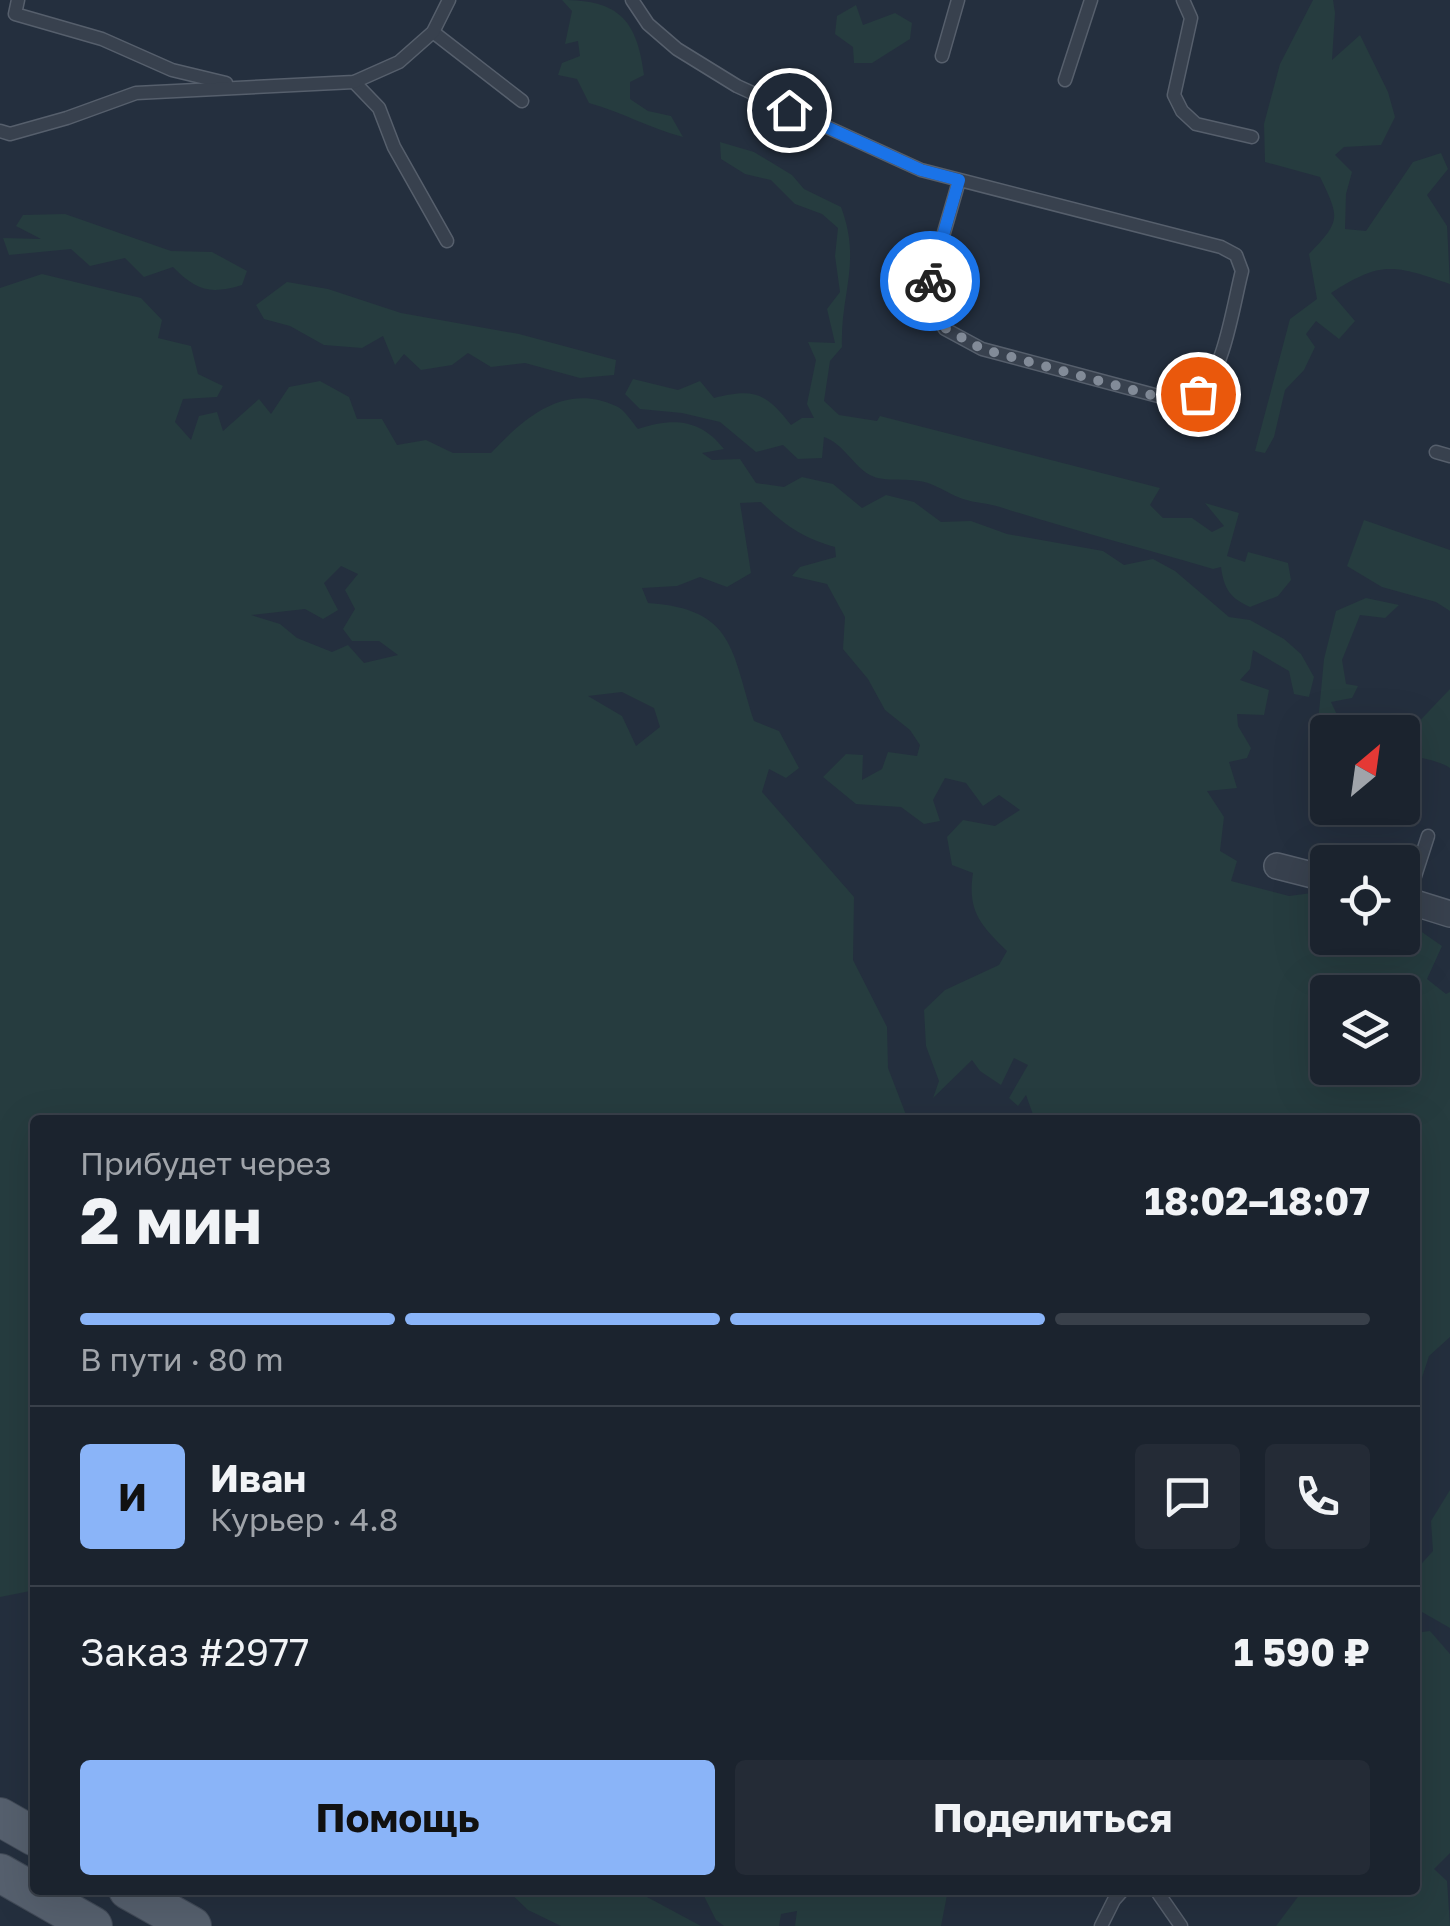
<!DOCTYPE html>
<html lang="ru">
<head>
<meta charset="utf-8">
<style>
	body { margin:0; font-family:"Golos Text",sans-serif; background:#242b36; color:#f1f3f6; height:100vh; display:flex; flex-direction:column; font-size:38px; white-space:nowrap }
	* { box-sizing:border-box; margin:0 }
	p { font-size:32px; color:#a0a4aa }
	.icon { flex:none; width:55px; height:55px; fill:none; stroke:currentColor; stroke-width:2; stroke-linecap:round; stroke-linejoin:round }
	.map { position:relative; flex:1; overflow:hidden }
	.details { position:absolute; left:30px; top:1115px; width:1390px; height:780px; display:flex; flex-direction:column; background:#1b232e; border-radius:10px; box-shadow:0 10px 40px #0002,0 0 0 2px #39404a }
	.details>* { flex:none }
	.needle { width:65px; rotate:29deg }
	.controls { position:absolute; left:1310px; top:715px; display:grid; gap:20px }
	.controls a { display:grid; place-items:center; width:110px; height:110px; border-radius:10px; background:#1b232e; box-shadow:0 10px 40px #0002,0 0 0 2px #39404a; font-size:50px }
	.pin { position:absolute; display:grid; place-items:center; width:85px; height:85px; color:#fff; margin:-42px; border:5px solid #fff; border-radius:50%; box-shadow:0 2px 10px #0007 }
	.courier { position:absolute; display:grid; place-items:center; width:100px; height:100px; margin:-50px; border:8px solid #1a73e8; border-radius:50%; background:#fff; color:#222; box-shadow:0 2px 12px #0007 }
	.summary em { font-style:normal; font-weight:700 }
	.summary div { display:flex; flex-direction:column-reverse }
	.summary { display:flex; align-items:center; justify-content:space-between; height:170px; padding:0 50px }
	h1 { font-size:65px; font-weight:700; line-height:75px }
	.bar { display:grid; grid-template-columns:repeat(4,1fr); gap:15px 10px; align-content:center; height:120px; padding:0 50px }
	.bar i { height:12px; border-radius:8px; background:#39404a }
	.bar .current { background:#8ab4f8 }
	.bar p { grid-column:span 4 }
	.line { display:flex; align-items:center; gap:25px; padding:0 50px; border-top:2px solid #39404a }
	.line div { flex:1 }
	.round { display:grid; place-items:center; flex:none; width:105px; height:105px; border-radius:10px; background:#242b36 }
	.button { display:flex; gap:20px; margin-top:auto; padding:20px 50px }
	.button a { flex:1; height:115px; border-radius:10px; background:#8ab4f8; color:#111; font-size:40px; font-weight:700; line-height:115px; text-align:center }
	.button a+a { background:#242b36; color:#f1f3f6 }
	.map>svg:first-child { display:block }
</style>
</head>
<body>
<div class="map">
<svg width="1450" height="1926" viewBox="0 0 1450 1926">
	<rect width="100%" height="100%" fill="#242f3e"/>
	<!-- green -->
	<g fill="#263c3f" fill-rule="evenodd">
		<path d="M562,0C618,0 637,19 644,75L630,82V99L648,111L671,116L683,137C651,129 622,112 589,103L577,79L558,75L562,63L580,56L578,41L565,44L572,11Z"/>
		<path d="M1313,0H1333L1335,13L1332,60L1360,35L1388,92L1395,117L1381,145L1344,147L1335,155L1352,172L1346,194L1345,229L1366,231L1413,162L1441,153L1448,169L1427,195L1447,226L1450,284C1394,265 1382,260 1331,293L1355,321L1339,339L1316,321L1306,334L1315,347L1304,370L1285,390L1274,437L1265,453L1255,451L1290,319L1317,299L1309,254C1341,221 1340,218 1320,177L1265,162L1264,124L1280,64Z"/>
		<path d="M856,5L863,25L895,13L912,23L910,39L872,63H854L853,47L835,34L837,16Z"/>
		<path d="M720,142L754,152L792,175L804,189L841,207C862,263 840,293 842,347L830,361L824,401L839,415L877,421L880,416L1160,488L1150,505L1163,518H1192L1212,532L1224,526L1205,503L1239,513L1227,556L1245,562L1248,552L1288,563L1291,580L1278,596L1250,607C1230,598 1224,589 1221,567L1213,569C1142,548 1071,530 1000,507C988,503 975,503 963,499C951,495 940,487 928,483C910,477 884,483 870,475C853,466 844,444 824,437L822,458L798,459L783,445L756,452L720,422L682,413L640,409L625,394L633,379L678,390L700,381L714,398C755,388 766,393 791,425L802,418H814L807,404L816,360L808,342L835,343L827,309L840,292L835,256L838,228L822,214L795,204L771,180L745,174L721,159Z"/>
		<path d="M65,214L171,251L212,252L247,271L242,285C209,295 196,290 173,267L144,277L125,258L90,266L71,249L9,255L3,238L41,239L16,226L23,215Z"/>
		<path d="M42,274L141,298L162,320L158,338L191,346L198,374L223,386L217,397L183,399L175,422L191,440L199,416L217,412L223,431L259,399L271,414L289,387L320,381L349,397L357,419H382L397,445L426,440L453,453H491C524,418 564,382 616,406C625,410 632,422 638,429C673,417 701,419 724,449L702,453L712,460L740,459L756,483L784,487L802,477L833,484L862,508L886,495L914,502L941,522L971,521L1007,534L1103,551L1124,565L1153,559L1175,571L1229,617L1250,620L1284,639L1301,654L1314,677L1309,697L1294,694L1289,671L1253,650L1250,669L1240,680L1269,690L1264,715L1237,714L1238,726L1251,748L1247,758L1229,762L1237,788L1207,791L1224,817L1220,851L1237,861L1231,881L1289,896L1327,891L1328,938H1402L1403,929L1416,928L1442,946L1427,979L1446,994L1450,992V1337L1429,1356L1415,1399V1120H1035L1026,1095L1018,1106L1009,1098L1028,1065L1014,1058L1001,1085L980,1071L972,1060L933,1098L939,1081L926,1046L924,1010L945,990L999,965L1007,951C981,926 967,911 973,873L952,865L947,837L963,820L995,826L1020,810L999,795L983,806L966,783L945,778L933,800L940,821L924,824L901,807L856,804L823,777L846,754L863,755L862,780L882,769L888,752L917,756L920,745L910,730L885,710L868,679L843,649L845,617L827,584L792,576L800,567L836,557L835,547C803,538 784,525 761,502L740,503L751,573L727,587L700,577L677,586L642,588L648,603C735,609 731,650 754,721L779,731L799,768L786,778L769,769L762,792L854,897L853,960L887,1027L888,1068L908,1120H35V1590L0,1597V288ZM341,566L358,574L345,590L355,609L343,629L352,641H379L398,655L364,663L348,645L332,652L297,638L280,624L251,615L305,609L323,619L338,610L324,583ZM622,692L654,708L660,727L636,746L622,716L588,696ZM1328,992H1402V1068H1328Z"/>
		<path d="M287,282L328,289L401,313L519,334L616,360L614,375L580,378L525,363L491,367L468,353L452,365L421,370L404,354L395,365L383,336L362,348L324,345L290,326L264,319L256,305Z"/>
		<path d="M1364,520L1450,550V611L1436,602L1382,587L1347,566Z"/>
		<path d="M1366,598L1399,605L1385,618L1360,615L1342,660L1346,684L1358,686L1352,698L1331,702L1339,719L1325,738L1317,733L1324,659L1336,611Z"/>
		<path d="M1450,689V768C1433,757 1415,760 1403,750L1402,732H1387L1394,727L1411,730Z"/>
		<path d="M1450,1490V1628L1415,1608V1571L1433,1551L1431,1521Z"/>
		<path d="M1430,1631L1450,1654V1853L1434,1869L1447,1881L1450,1926H1276L1303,1890H1415V1633Z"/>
		<path d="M507,1890H634L701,1926H561L528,1910Z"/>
		<path d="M677,1890H948L941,1926H795L797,1911L781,1914L779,1926H724L716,1920L704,1896L687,1895Z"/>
	</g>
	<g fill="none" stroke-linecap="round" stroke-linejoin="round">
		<!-- service casing -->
		<g stroke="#565f6c" stroke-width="15">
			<g id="service">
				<path d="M18,0L15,14L102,39L172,70L226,83"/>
				<path d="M632,0L648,24L677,49L737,86L921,170L1221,247L1236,255L1242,271C1234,301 1224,373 1200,391C1188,400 1176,398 1162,397L982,349L945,329L925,298L959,181"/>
				<path d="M1183,0L1191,18L1174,95L1182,111L1196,124L1252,137"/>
				<path d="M433,32L522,101"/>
				<path d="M942,56L958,0"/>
				<path d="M1065,80L1091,0"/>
				<path d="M354,82L379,108L394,147L447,241"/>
				<path d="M0,131L10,134L67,118L136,93L354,82L399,62L433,32L449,0"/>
				<path d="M1436,452L1450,456"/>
				<path d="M1407,901L1428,836"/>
				<path d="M1156,1890L1181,1926"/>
				<path d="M1101,1926L1114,1900L1123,1890"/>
			</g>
		</g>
		<!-- minor casing -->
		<g stroke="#565f6c" stroke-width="28">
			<g id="minor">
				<path d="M1277,866L1328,879"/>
				<path d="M1402,899L1450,914"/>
			</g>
		</g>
		<!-- primary casing -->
		<g stroke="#414a57" stroke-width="40">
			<g id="primary">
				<path d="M0,1817L35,1837"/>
				<path d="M0,1873L93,1926"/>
				<path d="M128,1890L192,1926"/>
			</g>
		</g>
		<!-- service -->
		<use href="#service" stroke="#38414e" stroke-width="12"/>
		<!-- minor -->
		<use href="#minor" stroke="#38414e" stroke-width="25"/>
		<!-- primary -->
		<use href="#primary" stroke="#56606e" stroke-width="38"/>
	</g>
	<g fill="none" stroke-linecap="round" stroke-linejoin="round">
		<!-- done -->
		<path stroke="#828b98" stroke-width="10" stroke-dasharray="0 18" d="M930,281L926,298L945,328L982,349L1162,398L1184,399L1198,394"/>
		<!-- route -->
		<path stroke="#1a73e8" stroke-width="12" d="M789,110L921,170L959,180L930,281"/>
	</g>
</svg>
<div class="controls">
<a><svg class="needle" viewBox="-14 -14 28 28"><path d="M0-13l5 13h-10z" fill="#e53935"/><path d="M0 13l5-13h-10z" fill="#a0a4aa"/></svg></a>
<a><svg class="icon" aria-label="locate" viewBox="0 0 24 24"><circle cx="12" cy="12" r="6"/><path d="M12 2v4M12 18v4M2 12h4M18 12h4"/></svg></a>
<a><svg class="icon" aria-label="layers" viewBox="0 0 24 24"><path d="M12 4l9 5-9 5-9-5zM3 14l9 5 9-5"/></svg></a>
</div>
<div class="pin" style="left:1198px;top:394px;background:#ea580c"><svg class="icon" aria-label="bag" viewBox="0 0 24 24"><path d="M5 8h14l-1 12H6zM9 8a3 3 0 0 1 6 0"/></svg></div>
<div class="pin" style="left:789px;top:110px;background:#1f2937"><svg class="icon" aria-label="home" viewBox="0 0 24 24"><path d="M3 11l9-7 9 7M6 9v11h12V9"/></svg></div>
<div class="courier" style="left:930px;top:281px"><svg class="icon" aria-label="bike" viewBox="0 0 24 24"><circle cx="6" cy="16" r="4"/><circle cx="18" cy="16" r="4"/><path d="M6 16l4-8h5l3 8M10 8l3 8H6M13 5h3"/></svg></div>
<section class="details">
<div class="summary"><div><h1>2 мин</h1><p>Прибудет через</p></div><em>18:02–18:07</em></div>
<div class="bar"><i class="current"></i><i class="current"></i><i class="current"></i><i></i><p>В пути · 80 m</p></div>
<div class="line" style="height:180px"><b class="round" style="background:#8ab4f8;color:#111">И</b><div><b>Иван</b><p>Курьер · 4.8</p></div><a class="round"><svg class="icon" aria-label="chat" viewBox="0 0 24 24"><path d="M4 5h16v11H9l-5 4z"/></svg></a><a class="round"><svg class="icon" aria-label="phone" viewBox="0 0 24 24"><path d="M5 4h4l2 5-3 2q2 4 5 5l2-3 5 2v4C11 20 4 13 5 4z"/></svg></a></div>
<div class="line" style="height:130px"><div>Заказ #2977</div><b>1 590 ₽</b></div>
<div class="button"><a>Помощь</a><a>Поделиться</a></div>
</section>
</div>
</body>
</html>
